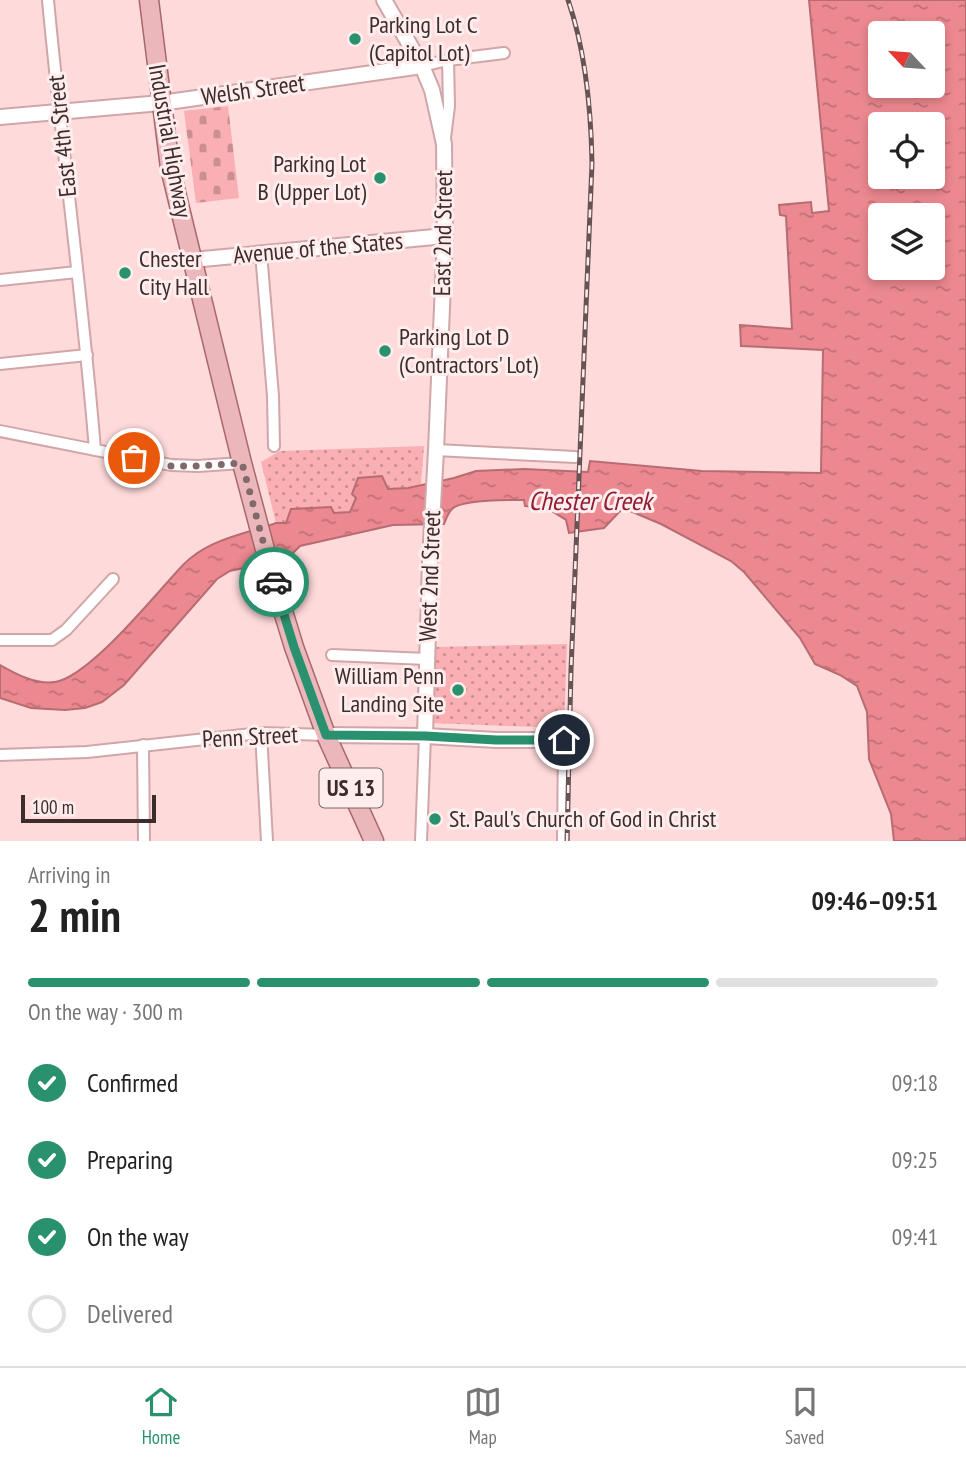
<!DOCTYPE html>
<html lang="en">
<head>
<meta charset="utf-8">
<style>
	body { margin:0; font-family:"PT Sans Narrow",sans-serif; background:#f2f2f2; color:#222; height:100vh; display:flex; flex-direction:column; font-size:26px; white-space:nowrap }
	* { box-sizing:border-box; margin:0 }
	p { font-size:23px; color:#767676 }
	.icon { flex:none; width:38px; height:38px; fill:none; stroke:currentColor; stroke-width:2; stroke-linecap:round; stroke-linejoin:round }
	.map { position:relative; height:841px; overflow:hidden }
	.panel { display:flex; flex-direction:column; background:#fff; flex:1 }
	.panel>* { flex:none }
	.needle { width:46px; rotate:296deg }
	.controls { position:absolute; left:868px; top:21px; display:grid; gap:14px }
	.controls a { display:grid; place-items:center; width:77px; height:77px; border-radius:7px; background:#fff; box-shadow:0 4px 10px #0003; font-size:35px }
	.scale { position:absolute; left:21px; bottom:18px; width:135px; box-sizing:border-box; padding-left:7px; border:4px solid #3c2c2c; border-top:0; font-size:19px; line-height:24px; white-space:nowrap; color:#3c2c2c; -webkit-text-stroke:5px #ffeded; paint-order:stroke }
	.pin { position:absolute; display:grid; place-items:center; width:60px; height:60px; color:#fff; margin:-30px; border:4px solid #fff; border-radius:50%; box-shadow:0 2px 7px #0007 }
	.courier { position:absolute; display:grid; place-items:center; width:70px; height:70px; margin:-35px; border:5px solid #2a916e; border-radius:50%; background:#fff; color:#222; box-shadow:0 2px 9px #0007 }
	.overview em { font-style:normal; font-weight:700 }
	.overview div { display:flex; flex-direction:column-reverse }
	.overview { display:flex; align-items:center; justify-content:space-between; height:119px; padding:0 28px }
	h1 { font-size:46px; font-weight:700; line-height:52px }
	.bar { display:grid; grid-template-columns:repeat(4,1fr); gap:10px 7px; align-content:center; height:84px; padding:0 28px }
	.bar i { height:9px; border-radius:5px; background:#e0e0e0 }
	.bar .selected { background:#2a916e }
	.bar p { grid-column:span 4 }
	ol { padding:0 28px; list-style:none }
	li { display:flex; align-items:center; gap:21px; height:77px }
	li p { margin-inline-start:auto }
	li .icon { padding:7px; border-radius:50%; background:#2a916e; color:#fff; stroke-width:4 }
	li:last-child { color:#767676 }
	li i { width:38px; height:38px; border:4px solid #e0e0e0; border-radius:50% }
	.menu { display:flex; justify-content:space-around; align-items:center; height:98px; border-top:2px solid #e0e0e0; background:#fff; font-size:19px; color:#767676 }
	.menu a { display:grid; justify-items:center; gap:4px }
	.menu .selected { color:#2a916e }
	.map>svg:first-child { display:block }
</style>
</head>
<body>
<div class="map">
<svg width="966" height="841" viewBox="0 0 966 841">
	<defs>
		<pattern id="grass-dots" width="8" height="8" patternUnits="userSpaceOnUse" patternTransform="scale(1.75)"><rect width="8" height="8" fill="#f9afb3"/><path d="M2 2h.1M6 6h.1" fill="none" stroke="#cb8f92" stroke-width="1.8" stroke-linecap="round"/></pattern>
		<pattern id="cemetery-stones" width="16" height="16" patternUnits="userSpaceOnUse" patternTransform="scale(1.75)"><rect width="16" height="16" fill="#f9afb3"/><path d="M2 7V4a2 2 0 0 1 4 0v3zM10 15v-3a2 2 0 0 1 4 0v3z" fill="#cb8f92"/></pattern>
		<pattern id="water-ripples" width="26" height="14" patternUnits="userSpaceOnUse" patternTransform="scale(1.75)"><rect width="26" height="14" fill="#ec888f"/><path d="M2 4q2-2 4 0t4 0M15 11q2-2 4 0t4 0" fill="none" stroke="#c06f75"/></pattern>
	</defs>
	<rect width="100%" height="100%" fill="#fedadb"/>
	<!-- grass -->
	<g fill="url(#grass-dots)">
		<path d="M424,446L421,484L408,488L388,489L356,498L350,512C325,513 301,522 276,523L261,462L280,451Z"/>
		<path d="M567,644L564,728L431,723L435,647Z"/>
	</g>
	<!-- cemetery -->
	<path fill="url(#cemetery-stones)" d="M228,106L239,198L196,203L184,111Z"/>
	<!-- water -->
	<path fill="url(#water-ripples)" stroke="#b76c71" stroke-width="2" fill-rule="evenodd" d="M809,0H966V841H894L891,814L869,759L867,712L857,686L840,675L815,664L800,638L744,572L731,561L661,524L623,508L604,528L569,533L566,520L550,510L525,506L524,500C510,500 461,499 452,509C448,513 446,519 444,524L393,525L300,546L288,558L230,571L217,579L124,685L102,702L85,708L65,710L31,708L0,698V665C16,674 36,685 55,682C88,677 149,602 173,576C179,569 185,562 192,557C216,538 248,533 276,523H286L291,509L331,507L334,513L350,512L356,498L352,494L358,478L382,476L388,489L408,488L454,478L476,471L524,469L588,472L590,461L702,471L821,473L823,350L741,346L740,325L792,329L786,216L780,215L779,205L811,202L812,213L829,211ZM880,33H933V86H880ZM880,124H933V177H880ZM880,215H933V268H880Z"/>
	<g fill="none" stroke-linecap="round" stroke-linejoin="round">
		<!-- minor casing -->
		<g stroke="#d0a6a8" stroke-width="14">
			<g id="minor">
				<path d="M48,0C62,150 83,300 95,450"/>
				<path d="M422,66L448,60L504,53"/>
				<path d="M445,138L449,106L448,60"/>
				<path d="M261,253L273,396L274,446"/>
				<path d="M0,280L77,272"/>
				<path d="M0,364L87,355"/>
				<path d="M0,431L171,465L198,466L242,463"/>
				<path d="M436,450L575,457"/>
				<path d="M0,640H52L66,630L113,579"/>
				<path d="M332,655L427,659"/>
				<path d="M261,733L267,841"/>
				<path d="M143,745L144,841"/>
				<path d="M0,755L87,752L261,733L326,735"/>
				<path d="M421,841L425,736"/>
				<path d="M563,841L564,740"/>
			</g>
		</g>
		<!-- tertiary casing -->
		<g stroke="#d0a6a8" stroke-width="18">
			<g id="tertiary">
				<path d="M384,0L422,66L432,90L444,144L445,236L436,450L430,561L425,736"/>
				<path d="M0,117L161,103L422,66"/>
				<path d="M192,260L445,236"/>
				<path d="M326,735L425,736L496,740H585"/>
			</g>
		</g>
		<!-- primary casing -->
		<g stroke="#a7676b" stroke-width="21">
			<path id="primary" d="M149,0L170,168L242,463L271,572L294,647L326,735L374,841"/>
		</g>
		<!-- minor -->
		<use href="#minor" stroke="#fff" stroke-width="10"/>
		<!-- tertiary -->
		<use href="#tertiary" stroke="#fff" stroke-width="14"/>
		<!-- primary -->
		<use href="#primary" stroke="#ecb7bb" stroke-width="18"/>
		<!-- rail casing -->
		<g stroke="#675353" stroke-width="5">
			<path id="rail" d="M567,841L571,670L592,163C591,109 586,52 568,0"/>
		</g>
		<!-- rail -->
		<use href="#rail" stroke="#ffeded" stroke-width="2.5" stroke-dasharray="8" stroke-linecap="butt"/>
	</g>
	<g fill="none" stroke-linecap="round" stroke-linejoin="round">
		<!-- done -->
		<path stroke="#806969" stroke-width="7" stroke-dasharray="0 12.6" d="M134,458L171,466H198L242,463L274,582"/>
		<!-- route -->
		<path stroke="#2a916e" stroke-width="9" d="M274,582L294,647L326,735L425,736L496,740H564"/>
	</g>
	<!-- markers -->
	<g fill="#2a916e" stroke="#ffeded" stroke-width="2.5">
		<circle cx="355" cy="39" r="7"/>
		<circle cx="380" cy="178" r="7"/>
		<circle cx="125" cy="273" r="7"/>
		<circle cx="385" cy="351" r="7"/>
		<circle cx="458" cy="690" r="7"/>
		<circle cx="435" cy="819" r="7"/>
	</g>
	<g text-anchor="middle" stroke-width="6" stroke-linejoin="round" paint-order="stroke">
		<!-- shield labels -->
		<rect fill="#ffeded" stroke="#766666" stroke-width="2" x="319.5" y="768.5" width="63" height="39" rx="5"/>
		<g font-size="23" font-weight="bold" fill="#3c2c2c">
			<text x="351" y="796">US 13</text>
		</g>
		<!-- poi labels -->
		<g font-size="24" fill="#3c2c2c" stroke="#ffeded" text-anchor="start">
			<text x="369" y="33">Parking Lot C<tspan x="369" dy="28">(Capitol Lot)</tspan></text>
			<text x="366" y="172" text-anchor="end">Parking Lot<tspan x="366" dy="28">B (Upper Lot)</tspan></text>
			<text x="139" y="267">Chester<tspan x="139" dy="28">City Hall</tspan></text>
			<text x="399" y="345">Parking Lot D<tspan x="399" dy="28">(Contractors' Lot)</tspan></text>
			<text x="444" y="684" text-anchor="end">William Penn<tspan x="444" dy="28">Landing Site</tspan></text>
			<text x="449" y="827">St. Paul's Church of God in Christ</text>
		</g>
		<!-- street labels -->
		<g font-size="24" fill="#3c2c2c" stroke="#ffeded">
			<text transform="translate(253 90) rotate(-8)" y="8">Welsh Street</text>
			<text transform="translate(62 136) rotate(-96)" y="8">East 4th Street</text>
			<text transform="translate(170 141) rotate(80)" y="8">Industrial Highway</text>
			<text transform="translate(443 233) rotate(-89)" y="8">East 2nd Street</text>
			<text transform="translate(318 248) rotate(-5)" y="8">Avenue of the States</text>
			<text transform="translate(430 576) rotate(-88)" y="8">West 2nd Street</text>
			<text transform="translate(250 737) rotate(-3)" y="8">Penn Street</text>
		</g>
		<!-- water labels -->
		<g font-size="26" font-style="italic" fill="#921c34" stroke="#ffeded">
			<text x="590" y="510">Chester Creek</text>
		</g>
	</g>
</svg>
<div class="controls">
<a><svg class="needle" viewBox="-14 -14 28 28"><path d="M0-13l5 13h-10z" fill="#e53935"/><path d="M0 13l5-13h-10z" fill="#767676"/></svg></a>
<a><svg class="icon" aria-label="locate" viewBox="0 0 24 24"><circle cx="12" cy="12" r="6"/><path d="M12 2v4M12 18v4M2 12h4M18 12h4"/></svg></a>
<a><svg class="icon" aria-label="layers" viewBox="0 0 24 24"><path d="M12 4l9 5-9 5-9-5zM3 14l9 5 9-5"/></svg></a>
</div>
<div class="scale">100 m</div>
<div class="pin" style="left:134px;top:458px;background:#ea580c"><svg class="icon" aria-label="bag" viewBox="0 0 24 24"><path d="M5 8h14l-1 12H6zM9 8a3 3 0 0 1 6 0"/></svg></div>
<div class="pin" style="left:564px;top:740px;background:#1f2937"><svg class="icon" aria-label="home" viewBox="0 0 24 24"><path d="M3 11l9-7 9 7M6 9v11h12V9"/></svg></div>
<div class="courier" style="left:274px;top:582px"><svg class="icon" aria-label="car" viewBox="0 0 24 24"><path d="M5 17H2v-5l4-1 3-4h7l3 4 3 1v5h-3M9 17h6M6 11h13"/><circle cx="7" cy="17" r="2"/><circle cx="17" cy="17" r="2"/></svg></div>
</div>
<section class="panel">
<div class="overview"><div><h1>2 min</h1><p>Arriving in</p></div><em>09:46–09:51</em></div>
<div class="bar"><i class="selected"></i><i class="selected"></i><i class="selected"></i><i></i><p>On the way · 300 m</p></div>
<ol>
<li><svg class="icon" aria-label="check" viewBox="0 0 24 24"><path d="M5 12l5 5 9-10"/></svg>Confirmed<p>09:18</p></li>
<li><svg class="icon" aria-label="check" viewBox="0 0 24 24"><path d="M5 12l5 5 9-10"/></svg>Preparing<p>09:25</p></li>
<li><svg class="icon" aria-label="check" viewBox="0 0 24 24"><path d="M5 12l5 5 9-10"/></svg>On the way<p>09:41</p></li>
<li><i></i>Delivered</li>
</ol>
</section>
<nav class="menu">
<a class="selected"><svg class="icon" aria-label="home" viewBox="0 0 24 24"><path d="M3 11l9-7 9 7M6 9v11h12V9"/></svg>Home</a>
<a><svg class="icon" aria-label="map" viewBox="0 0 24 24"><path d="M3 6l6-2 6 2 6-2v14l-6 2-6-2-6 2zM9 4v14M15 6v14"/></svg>Map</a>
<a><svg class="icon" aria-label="saved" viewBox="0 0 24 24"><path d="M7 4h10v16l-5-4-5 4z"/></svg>Saved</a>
</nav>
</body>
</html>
